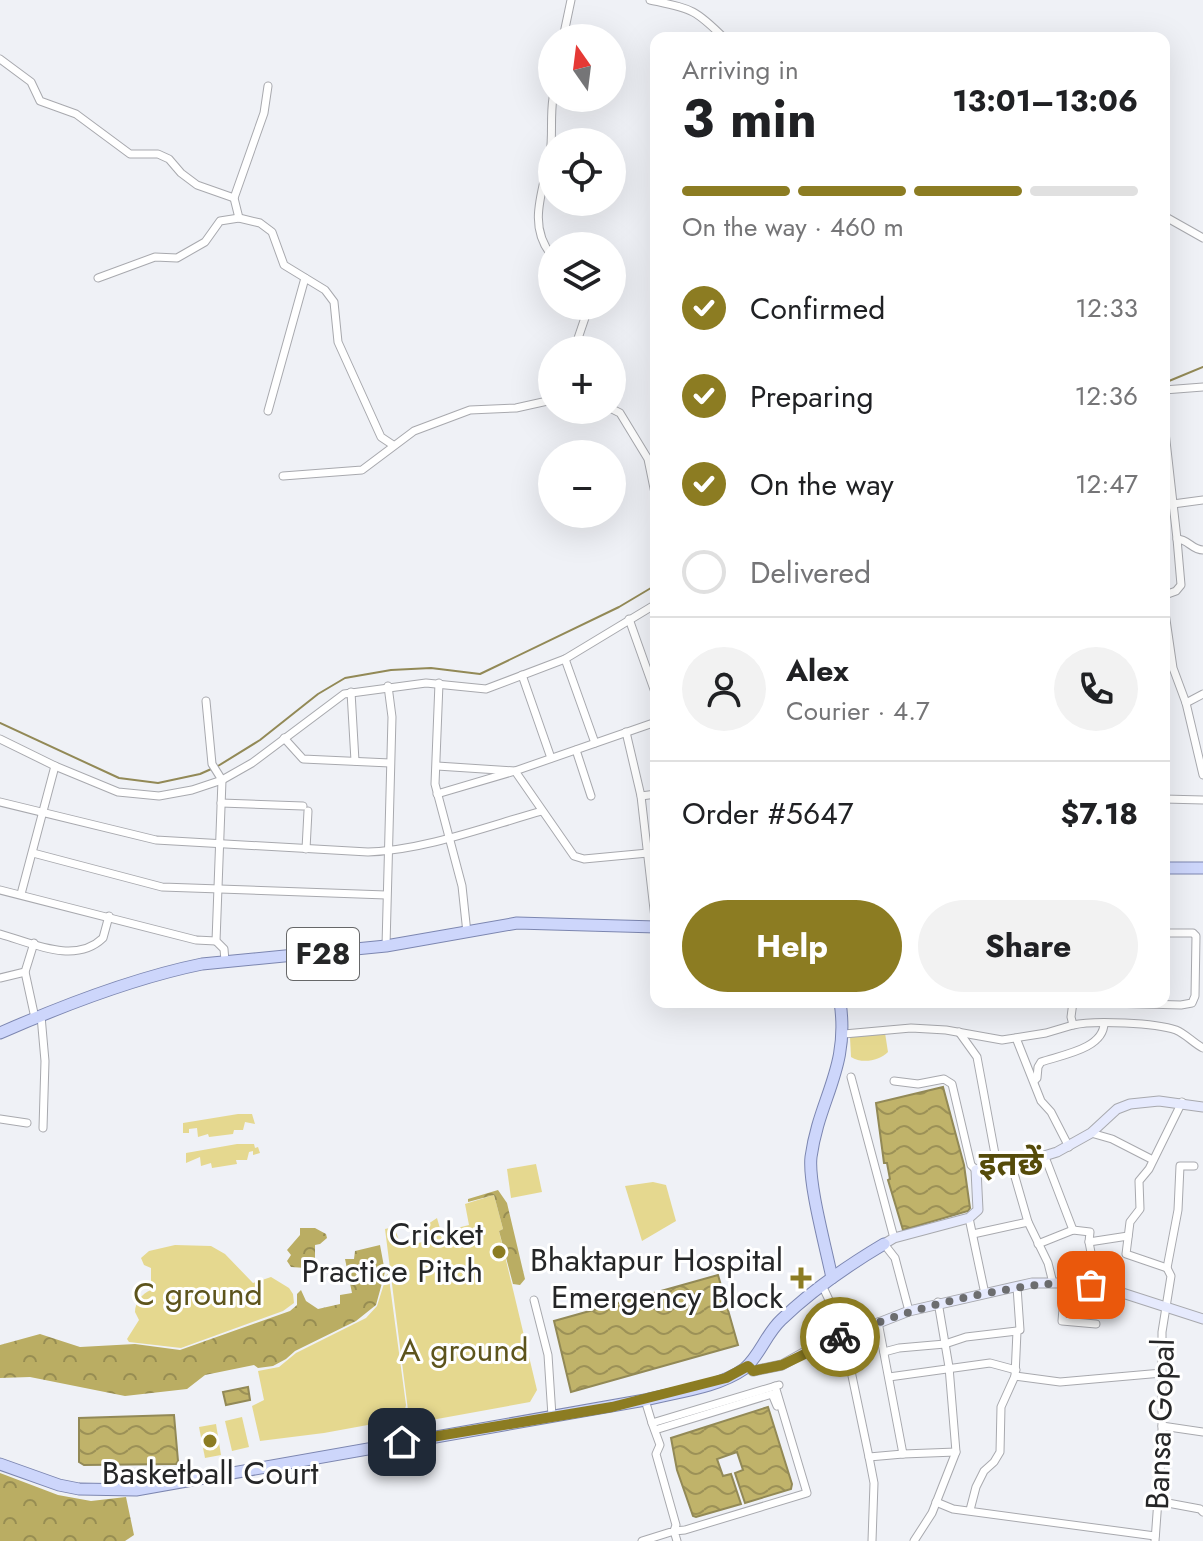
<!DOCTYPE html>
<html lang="en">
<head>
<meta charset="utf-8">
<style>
	body { margin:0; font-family:Jost,"Noto Sans Devanagari",sans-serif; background:#f2f2f2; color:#202124; height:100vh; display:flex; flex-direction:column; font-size:30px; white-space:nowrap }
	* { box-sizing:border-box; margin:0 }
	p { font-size:26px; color:#757577 }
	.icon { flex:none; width:44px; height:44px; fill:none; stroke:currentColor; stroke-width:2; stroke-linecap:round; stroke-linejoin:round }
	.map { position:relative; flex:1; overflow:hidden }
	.details { position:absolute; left:650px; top:32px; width:520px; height:976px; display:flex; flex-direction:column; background:#fff; border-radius:16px; box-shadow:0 8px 32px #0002 }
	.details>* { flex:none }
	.needle { width:52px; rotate:346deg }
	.fabs { position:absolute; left:538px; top:24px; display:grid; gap:16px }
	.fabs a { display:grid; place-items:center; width:88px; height:88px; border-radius:50%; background:#fff; box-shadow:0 8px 32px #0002; font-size:40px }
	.pin { position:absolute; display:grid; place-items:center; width:68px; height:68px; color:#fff; margin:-34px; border-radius:16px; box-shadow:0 4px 12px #0006 }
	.courier { position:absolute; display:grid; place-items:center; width:80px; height:80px; margin:-40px; border:6px solid #8c7c22; border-radius:50%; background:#fff; color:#222; box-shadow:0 2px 10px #0007 }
	.summary em { font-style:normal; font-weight:700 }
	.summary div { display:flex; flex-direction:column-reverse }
	.summary { display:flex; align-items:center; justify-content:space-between; height:136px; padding:0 32px }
	h1 { font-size:52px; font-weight:700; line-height:60px }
	.bar { display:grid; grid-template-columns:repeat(4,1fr); gap:12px 8px; align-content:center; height:96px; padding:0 32px }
	.bar i { height:10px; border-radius:6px; background:#e0e0e0 }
	.bar .active { background:#8c7c22 }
	.bar p { grid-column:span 4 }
	.line { display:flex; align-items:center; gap:20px; padding:0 32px; border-top:2px solid #e0e0e0 }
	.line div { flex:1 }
	.round { display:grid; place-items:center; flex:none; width:84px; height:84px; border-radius:42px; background:#f2f2f2 }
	ol { padding:0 32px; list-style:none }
	li { display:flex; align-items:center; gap:24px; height:88px }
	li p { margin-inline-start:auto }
	li .icon { padding:8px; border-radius:50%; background:#8c7c22; color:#fff; stroke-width:4 }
	li:last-child { color:#757577 }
	li i { width:44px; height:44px; border:4px solid #e0e0e0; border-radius:50% }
	.action { display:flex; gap:16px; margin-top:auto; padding:16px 32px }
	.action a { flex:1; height:92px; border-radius:48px; background:#8c7c22; color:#fff; font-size:32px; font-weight:700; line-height:92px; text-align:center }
	.action a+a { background:#f2f2f2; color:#202124 }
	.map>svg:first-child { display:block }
</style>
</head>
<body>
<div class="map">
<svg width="1203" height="1541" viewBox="0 0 1203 1541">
	<defs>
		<pattern id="forest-crowns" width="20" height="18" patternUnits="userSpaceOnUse" patternTransform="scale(2)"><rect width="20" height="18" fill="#baad63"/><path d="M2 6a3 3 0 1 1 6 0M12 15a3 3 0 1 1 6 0" fill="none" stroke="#978d52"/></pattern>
		<pattern id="water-waves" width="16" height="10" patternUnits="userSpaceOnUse" patternTransform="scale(2)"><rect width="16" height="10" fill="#c0b36a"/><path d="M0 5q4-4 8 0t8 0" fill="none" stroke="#9c9157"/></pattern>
	</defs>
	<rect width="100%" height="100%" fill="#eff1f6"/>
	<!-- green -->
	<g fill="#e5d88f">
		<path d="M885,1033L888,1052C879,1061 862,1064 851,1057L850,1037Z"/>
		<path d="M238,1114H252L255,1124L245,1122L243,1130H234L233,1134L209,1137L208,1134L198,1137L197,1128L189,1129V1133H183V1123Z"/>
		<path d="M237,1144H254L255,1148L258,1147L260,1153L253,1155V1151L249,1152L247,1160H236L237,1164L212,1168L211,1163L201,1166L200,1157L186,1163V1153Z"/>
		<path d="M536,1164L542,1192L511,1198L507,1169Z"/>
		<path d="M653,1182L666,1185L676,1221L642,1241L625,1186Z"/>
		<path d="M494,1195L503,1229L499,1231L537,1390L530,1402L415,1423L408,1410L385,1229L394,1227L402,1248L432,1239L428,1224L437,1218L441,1232L469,1225L465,1204Z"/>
		<path d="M175,1245L211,1246L225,1254L253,1283L271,1277L289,1288L293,1294L294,1303L283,1311L181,1348L129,1342L127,1339L139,1320L135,1312C135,1303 142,1293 151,1290V1268L144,1265L141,1258L149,1251Z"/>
		<path d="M388,1271L406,1405L404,1414L395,1420L324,1433L260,1441L252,1406L264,1400L258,1371L279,1367L296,1353L366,1318L377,1306Z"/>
		<path d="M242,1417L249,1447L232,1451L225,1421Z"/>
		<path d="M216,1424L221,1455L205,1458L199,1427Z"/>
	</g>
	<!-- forest -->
	<g fill="url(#forest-crowns)">
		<path d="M498,1190L507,1203L525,1279L520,1285L513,1284L499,1231L503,1229L494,1195L468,1202V1199Z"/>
		<path d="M300,1228H315L326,1234L327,1238L320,1244L315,1245V1258H311L306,1268L291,1267L287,1261L291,1255L287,1250L300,1235Z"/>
		<path d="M380,1245L385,1272L376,1305L356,1321L295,1351L286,1359L273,1366L258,1368L254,1365L205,1375L187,1389L125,1396L30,1377L0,1378V1345L40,1334L80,1347L135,1344L180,1350L290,1311L297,1305V1294L301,1290L306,1301L318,1309L340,1304V1295L352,1293L345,1259H354L355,1251Z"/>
		<path d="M0,1473L58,1495L91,1501L126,1497L134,1535L125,1541H0Z"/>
	</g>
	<!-- water -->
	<g fill="url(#water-waves)" stroke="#928956" stroke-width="2">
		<path d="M943,1087L964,1165L970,1208L968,1211L903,1230L888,1180L890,1179L887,1163H884L876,1103Z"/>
		<path d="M718,1275L738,1345L571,1392L554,1321Z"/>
		<path d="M1072,1304L1093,1306L1091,1318L1071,1316Z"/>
		<path d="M248,1387L250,1400L226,1405L223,1392Z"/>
		<path d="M768,1407L792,1484L791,1489L745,1503L735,1473L743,1470L737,1452L717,1459L723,1476L731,1474L741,1504L696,1517L693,1516L677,1470L671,1438Z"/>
		<path d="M174,1415L178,1461L176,1464L84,1465L79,1462V1418Z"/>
	</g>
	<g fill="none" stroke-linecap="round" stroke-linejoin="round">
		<!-- stream -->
		<g stroke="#928956" stroke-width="2">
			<path d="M1164,380L1169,381L1203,367"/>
			<path d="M0,723L119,778L158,783L200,774L218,766L260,740L318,694L345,678L391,670L431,668L480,674L619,607L656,585"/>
		</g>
		<!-- street casing -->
		<g stroke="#a8a9ae" stroke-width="9">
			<g id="street">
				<path d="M650,0C691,9 694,8 724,38"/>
				<path d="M563,38L571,0"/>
				<path d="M0,59L31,82L40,101L76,114L130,154H158L169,159L181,173L197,185L234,198"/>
				<path d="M1164,216L1203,238"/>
				<path d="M239,218L234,198L264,113L268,86"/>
				<path d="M552,256C526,225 544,189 550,154C553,136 550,117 553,98"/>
				<path d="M98,278L155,257L177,258L205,242L220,221L239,218L260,223L272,232L284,265L325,290L334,302L338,342L381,437L393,445"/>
				<path d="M574,350L589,306"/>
				<path d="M1164,390L1203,387"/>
				<path d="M612,409L620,413L648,459L656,498"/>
				<path d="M268,411L305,278"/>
				<path d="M1164,423L1177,539"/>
				<path d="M283,476L362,470L414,431L470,410L516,408L552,400"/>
				<path d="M1173,504L1203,500"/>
				<path d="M1164,601L1165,595L1176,591L1181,585L1177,539C1188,539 1192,550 1203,550"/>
				<path d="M1164,606L1173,668L1186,703L1203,775"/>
				<path d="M629,619L656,695"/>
				<path d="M565,659L595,743"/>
				<path d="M522,675L551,758"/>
				<path d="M439,683L435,784L462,886L467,933"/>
				<path d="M351,692L355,761"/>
				<path d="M206,701L212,764L222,780L216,941L224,949L225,961"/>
				<path d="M1186,703L1203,694"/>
				<path d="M626,732L641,796L656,927"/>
				<path d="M284,738L303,759L390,763"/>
				<path d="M0,739L55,766L118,792L159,796L192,790L222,780L252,763L344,694L426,683L486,689L565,659L656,604"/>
				<path d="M576,750L591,796"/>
				<path d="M437,766L515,771L574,856L584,859L648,853"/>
				<path d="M437,794L515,771L656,722"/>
				<path d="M641,796L656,794"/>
				<path d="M1164,799L1203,800"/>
				<path d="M0,802L156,840L368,852C425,850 488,826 542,811"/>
				<path d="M221,803L303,806"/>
				<path d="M306,849L308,811"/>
				<path d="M33,853L162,887L386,895"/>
				<path d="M0,890L196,940L216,941"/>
				<path d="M21,894L55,766"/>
				<path d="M0,934C32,943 75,965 103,938L109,916"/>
				<path d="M34,943L25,972L35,1018"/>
				<path d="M386,946L392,717L388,686"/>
				<path d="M0,978L25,972"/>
				<path d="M1073,1002L1181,1005L1192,1003L1195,996L1196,936L1193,933H1164"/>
				<path d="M41,1016L45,1061L43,1128"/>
				<path d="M1073,1025C1094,1020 1156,1023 1176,1030C1186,1034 1193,1043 1203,1048"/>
				<path d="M959,1032L977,1057L997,1165"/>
				<path d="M844,1034L911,1028L946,1030L1002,1040L1046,1033L1073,1025L1071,1017L1073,1002"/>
				<path d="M1016,1038L1041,1101L1051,1112L1069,1147"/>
				<path d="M851,1077L894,1238"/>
				<path d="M894,1081L918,1084L944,1079L952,1084L971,1165L976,1170"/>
				<path d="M1034,1081L1037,1078L1038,1067L1041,1062C1061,1055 1104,1049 1104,1023"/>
				<path d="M0,1119L27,1123"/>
				<path d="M1091,1133L1112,1139L1153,1160"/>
				<path d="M1045,1157L1073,1230"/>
				<path d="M1011,1163L1028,1222L1048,1263L1053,1283"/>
				<path d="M969,1218L985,1294"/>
				<path d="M973,1234L1028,1222"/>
				<path d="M1089,1242L1128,1236"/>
				<path d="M884,1244L895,1258L909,1311"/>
				<path d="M1038,1244L1073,1230L1090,1232L1089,1242L1093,1263L1091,1285"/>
				<path d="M1167,1268L1126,1254L1130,1222L1140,1209L1139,1181L1149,1169L1182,1102"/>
				<path d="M1070,1283L1069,1296H1064L1062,1321L1096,1324"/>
				<path d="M822,1285L836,1315L847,1352L869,1457L874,1483L872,1541"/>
				<path d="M1017,1287L1020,1330L1017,1331L1015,1376L1060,1382L1162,1373"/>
				<path d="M534,1300L548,1355L552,1416"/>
				<path d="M878,1322L903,1454L956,1452"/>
				<path d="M884,1352L899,1348L945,1344L966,1337L1017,1331"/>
				<path d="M889,1377L990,1363L1016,1370"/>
				<path d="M645,1400L652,1423"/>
				<path d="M1162,1426L1203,1432"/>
				<path d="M655,1430L772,1394L777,1406"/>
				<path d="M869,1457L903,1454"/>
				<path d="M1157,1501L1200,1509L1203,1512"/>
				<path d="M936,1502L953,1509L1155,1536"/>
				<path d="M970,1510L976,1487L984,1471L994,1462L1000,1452L1001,1407L1015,1376"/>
				<path d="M642,1541L674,1531L676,1525L656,1454L660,1445L652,1423L779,1385"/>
				<path d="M677,1541L674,1531L685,1530L807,1493L775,1386"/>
				<path d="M914,1541L932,1513L956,1452L949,1367L938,1302"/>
				<path d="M1155,1541L1162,1445V1332L1171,1276L1167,1268L1178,1210L1180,1166H1194"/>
			</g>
		</g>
		<!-- secondary casing -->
		<g stroke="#a8a9ae" stroke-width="11">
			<g id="secondary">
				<path d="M884,1244L894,1238L969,1218L978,1210L976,1170L986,1166L1028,1161L1057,1152L1091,1133L1117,1109L1130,1104L1159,1101L1203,1107"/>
				<path d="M748,1366L753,1371L782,1365L807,1351L909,1311L1032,1283H1070L1110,1289L1203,1319"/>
			</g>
		</g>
		<!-- primary casing -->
		<g stroke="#7c86b0" stroke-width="13">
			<g id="primary">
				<path d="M1164,868H1203"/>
				<path d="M0,1033C64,1005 133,978 202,964L386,946L517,923L656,927"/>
				<path d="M832,1278C826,1248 808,1183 811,1157C819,1098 850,1068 840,1002"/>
				<path d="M0,1464L59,1485L79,1489L136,1490L645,1400C676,1392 717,1388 744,1369C759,1357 766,1334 781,1320C812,1290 847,1266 884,1244"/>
			</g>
		</g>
		<!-- street -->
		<use href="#street" stroke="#fff" stroke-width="7"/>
		<!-- secondary -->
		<use href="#secondary" stroke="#e6eafd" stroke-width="9"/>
		<!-- primary -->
		<use href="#primary" stroke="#cdd6fb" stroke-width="11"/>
	</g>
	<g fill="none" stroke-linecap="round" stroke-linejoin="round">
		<!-- done -->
		<path stroke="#6c6d6f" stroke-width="8" stroke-dasharray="0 14.4" d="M840,1337C889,1317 936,1303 987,1293C1027,1286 1049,1281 1091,1285"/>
		<!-- route -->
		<path stroke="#8c7c22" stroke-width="10" d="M402,1442L612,1407L726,1378L748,1366L753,1371L782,1365L840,1337"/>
	</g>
	<!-- markers -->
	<g fill="#8c7c22" stroke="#fff" stroke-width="3">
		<circle cx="499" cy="1252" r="8"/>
		<path d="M797 1266h8v8h8v8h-8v8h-8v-8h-8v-8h8z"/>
		<circle cx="210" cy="1441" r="8"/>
	</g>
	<g text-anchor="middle" stroke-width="6" stroke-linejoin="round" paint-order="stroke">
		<!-- shield labels -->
		<rect fill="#fff" stroke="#666768" stroke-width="2" x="287" y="928" width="72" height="52" rx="6"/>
		<g font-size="30" font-weight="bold" fill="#252627">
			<text x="323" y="964">F28</text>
		</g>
		<!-- poi labels -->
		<g font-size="32" fill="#252627" stroke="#fff" text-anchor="end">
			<text x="483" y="1245">Cricket<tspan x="483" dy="37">Practice Pitch</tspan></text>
			<text x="783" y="1271">Bhaktapur Hospital<tspan x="783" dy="37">Emergency Block</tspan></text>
			<text x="210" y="1484" text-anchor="middle">Basketball Court</text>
		</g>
		<!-- park labels -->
		<g font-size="32" fill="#5d541c" stroke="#fff">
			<text x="198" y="1305">C ground</text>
			<text x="464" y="1361">A ground</text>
		</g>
		<!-- street labels -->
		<g font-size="32" fill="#252627" stroke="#fff">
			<text transform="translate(1160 1424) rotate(-88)" y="11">Bansa Gopal</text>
		</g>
		<!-- neighbourhood labels -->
		<g font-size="34" font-weight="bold" fill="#554b0a" stroke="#fff">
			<text x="1011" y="1175">इतछें</text>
		</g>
	</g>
</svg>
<div class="fabs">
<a><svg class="needle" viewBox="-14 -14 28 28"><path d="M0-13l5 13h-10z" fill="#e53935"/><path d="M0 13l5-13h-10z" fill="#757577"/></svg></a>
<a><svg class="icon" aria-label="locate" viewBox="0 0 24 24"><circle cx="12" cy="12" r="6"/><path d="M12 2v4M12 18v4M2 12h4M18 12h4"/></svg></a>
<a><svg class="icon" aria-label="layers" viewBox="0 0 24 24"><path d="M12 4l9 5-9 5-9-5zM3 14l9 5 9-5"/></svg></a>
<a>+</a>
<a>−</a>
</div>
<div class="pin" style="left:1091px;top:1285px;background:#ea580c"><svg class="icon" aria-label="bag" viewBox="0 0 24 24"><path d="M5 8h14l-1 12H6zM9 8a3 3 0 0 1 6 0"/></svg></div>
<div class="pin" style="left:402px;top:1442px;background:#1f2937"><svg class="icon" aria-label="home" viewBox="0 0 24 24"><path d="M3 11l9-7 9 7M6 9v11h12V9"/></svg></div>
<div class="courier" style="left:840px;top:1337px"><svg class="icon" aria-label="bike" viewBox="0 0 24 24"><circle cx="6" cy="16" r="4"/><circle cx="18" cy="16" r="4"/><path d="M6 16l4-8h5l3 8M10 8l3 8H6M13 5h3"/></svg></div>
<section class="details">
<div class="summary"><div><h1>3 min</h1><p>Arriving in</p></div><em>13:01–13:06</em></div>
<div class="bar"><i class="active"></i><i class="active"></i><i class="active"></i><i></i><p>On the way · 460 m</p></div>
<ol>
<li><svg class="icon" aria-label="check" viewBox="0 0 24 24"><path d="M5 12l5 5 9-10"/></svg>Confirmed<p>12:33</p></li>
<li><svg class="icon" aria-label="check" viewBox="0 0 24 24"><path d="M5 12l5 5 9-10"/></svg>Preparing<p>12:36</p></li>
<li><svg class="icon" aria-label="check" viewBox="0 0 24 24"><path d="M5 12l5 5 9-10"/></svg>On the way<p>12:47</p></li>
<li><i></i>Delivered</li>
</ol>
<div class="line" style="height:144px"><a class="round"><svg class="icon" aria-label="person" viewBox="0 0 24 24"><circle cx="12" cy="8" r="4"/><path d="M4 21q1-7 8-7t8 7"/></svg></a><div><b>Alex</b><p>Courier · 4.7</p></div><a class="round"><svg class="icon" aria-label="phone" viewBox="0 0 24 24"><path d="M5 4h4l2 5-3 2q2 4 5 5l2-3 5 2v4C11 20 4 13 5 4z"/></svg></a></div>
<div class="line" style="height:104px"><div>Order #5647</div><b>$7.18</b></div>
<div class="action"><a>Help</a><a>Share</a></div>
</section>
</div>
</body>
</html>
